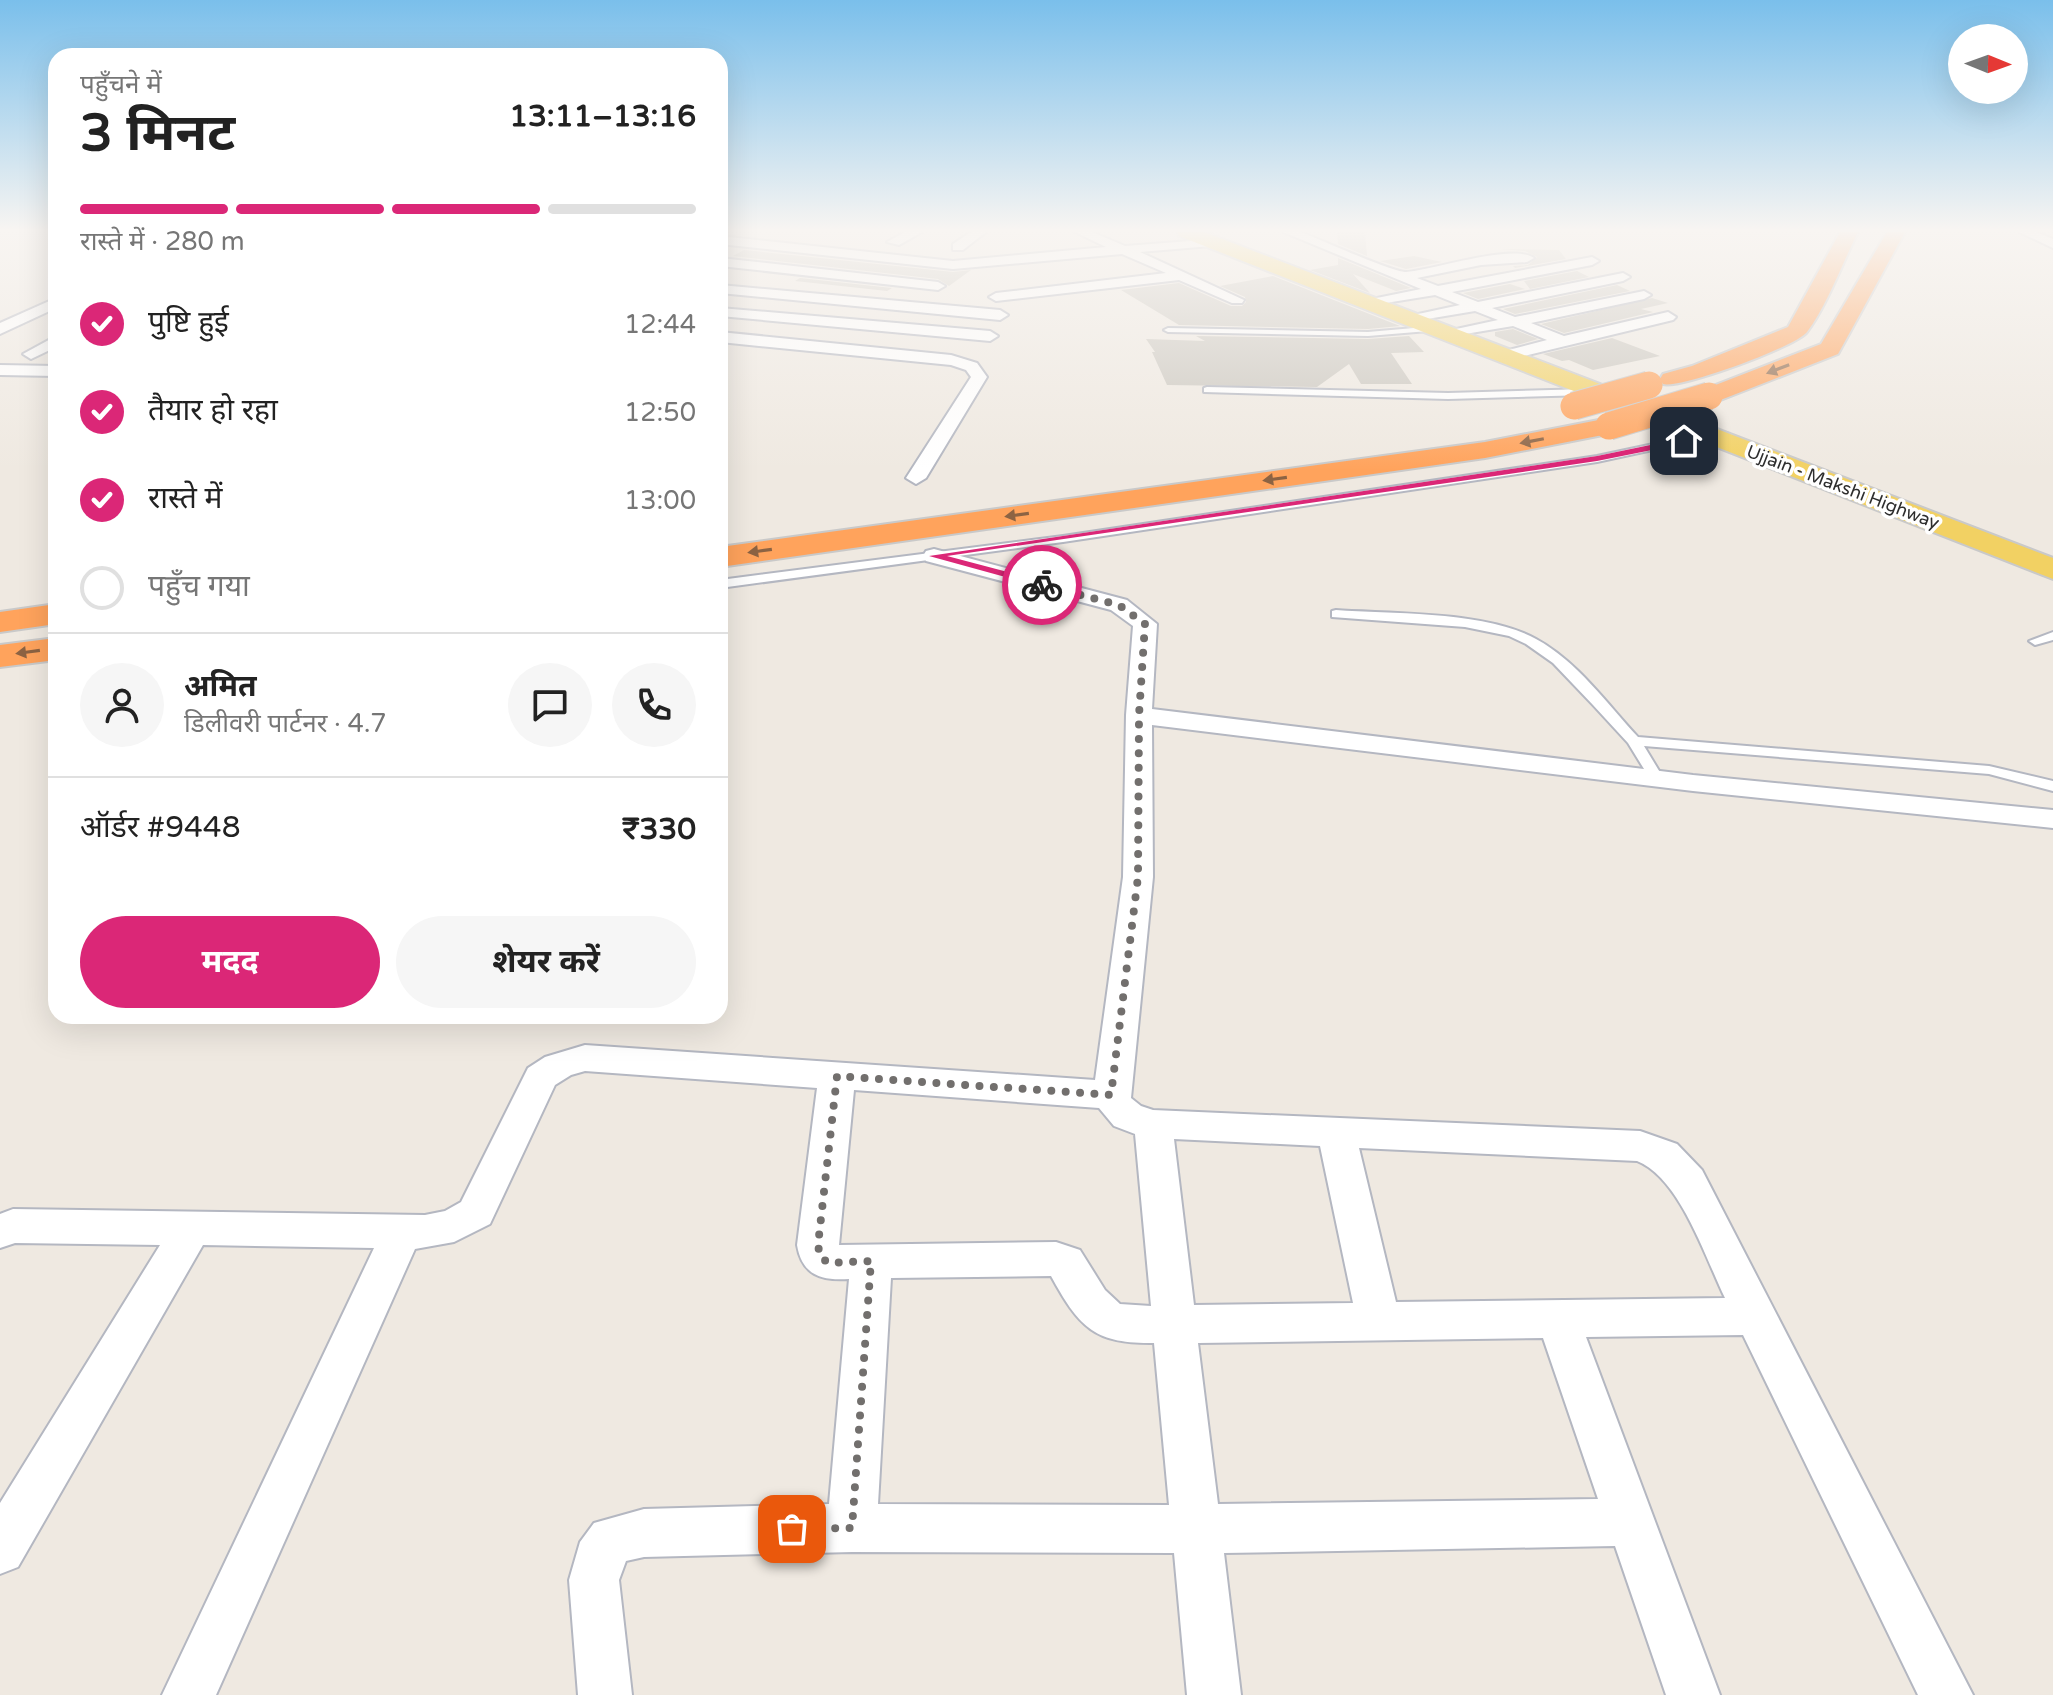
<!DOCTYPE html>
<html lang="hi">
<head>
<meta charset="utf-8">
<style>
	body { margin:0; font-family:"Varela Round","Noto Sans Devanagari",sans-serif; background:#f6f6f6; color:#222; height:100vh; display:flex; flex-direction:column; font-size:30px; white-space:nowrap }
	* { box-sizing:border-box; margin:0 }
	p { font-size:26px; color:#767676 }
	.icon { flex:none; width:44px; height:44px; fill:none; stroke:currentColor; stroke-width:2; stroke-linecap:round; stroke-linejoin:round }
	.map { position:relative; flex:1; overflow:hidden }
	.side { position:absolute; left:48px; top:48px; width:680px; height:976px; display:flex; flex-direction:column; background:#fff; border-radius:24px; box-shadow:0 8px 32px #0002 }
	.side>* { flex:none }
	.needle { width:52px; rotate:91deg }
	.fabs { position:absolute; left:1948px; top:24px; display:grid; gap:16px }
	.fabs a { display:grid; place-items:center; width:80px; height:80px; border-radius:50%; background:#fff; box-shadow:0 8px 32px #0002; font-size:40px }
	.pin { position:absolute; display:grid; place-items:center; width:68px; height:68px; color:#fff; margin:-34px; border-radius:16px; box-shadow:0 4px 12px #0006 }
	.courier { position:absolute; display:grid; place-items:center; width:80px; height:80px; margin:-40px; border:6px solid #db2777; border-radius:50%; background:#fff; color:#222; box-shadow:0 2px 10px #0007 }
	.headline em { font-style:normal; font-weight:700 }
	.headline div { display:flex; flex-direction:column-reverse }
	.headline { display:flex; align-items:center; justify-content:space-between; height:136px; padding:0 32px }
	h1 { font-size:52px; font-weight:700; line-height:60px }
	.bar { display:grid; grid-template-columns:repeat(4,1fr); gap:12px 8px; align-content:center; height:96px; padding:0 32px }
	.bar i { height:10px; border-radius:6px; background:#e0e0e0 }
	.bar .selected { background:#db2777 }
	.bar p { grid-column:span 4 }
	.line { display:flex; align-items:center; gap:20px; padding:0 32px; border-top:2px solid #e0e0e0 }
	.line div { flex:1 }
	.round { display:grid; place-items:center; flex:none; width:84px; height:84px; border-radius:42px; background:#f6f6f6 }
	ol { padding:0 32px; list-style:none }
	li { display:flex; align-items:center; gap:24px; height:88px }
	li p { margin-inline-start:auto }
	li .icon { padding:8px; border-radius:50%; background:#db2777; color:#fff; stroke-width:4 }
	li:last-child { color:#767676 }
	li i { width:44px; height:44px; border:4px solid #e0e0e0; border-radius:50% }
	.button { display:flex; gap:16px; margin-top:auto; padding:16px 32px }
	.button a { flex:1; height:92px; border-radius:48px; background:#db2777; color:#fff; font-size:32px; font-weight:700; line-height:92px; text-align:center }
	.button a+a { background:#f6f6f6; color:#222 }
	.map>svg:first-child { display:block }
</style>
</head>
<body>
<div class="map">
<svg width="2053" height="1695" viewBox="0 0 2053 1695">
	<rect width="100%" height="100%" fill="#efe9e1"/>
	<!-- building -->
	<g fill="#cbc7bf">
		<path d="M1337,232H1365L1367,256L1338,244Z"/>
		<path d="M1500,249L1559,250L1566,259L1515,268L1513,266L1528,265L1537,257L1525,251Z"/>
		<path d="M744,250L953,272L971,270L949,286L938,279L733,256Z"/>
		<path d="M1414,256L1442,262L1406,269L1380,261Z"/>
		<path d="M1338,258L1411,288L1396,291L1353,274L1370,293L1310,270L1338,265Z"/>
		<path d="M1577,271L1589,277L1530,289L1524,281Z"/>
		<path d="M1273,276L1400,326L1368,329L1179,325L1121,290L1179,283L1231,306H1242L1246,302L1245,297L1220,286Z"/>
		<path d="M800,278L892,288L887,291L795,281Z"/>
		<path d="M1510,284L1525,289L1478,299L1463,293Z"/>
		<path d="M1617,285L1630,291L1515,314L1503,309Z"/>
		<path d="M1652,298L1668,303L1641,309L1653,312L1564,333L1541,324Z"/>
		<path d="M1513,329L1538,339L1517,345L1495,336V332Z"/>
		<path d="M1196,336L1368,339L1409,336L1424,352L1391,353L1412,384H1361L1349,364L1317,387L1167,385L1152,352H1155L1146,339L1205,341Z"/>
		<path d="M1612,338L1660,356L1593,370L1569,360L1562,361L1543,354Z"/>
	</g>
	<g fill="none" stroke-linecap="round" stroke-linejoin="round">
		<!-- lane casing -->
		<g stroke="#b4b7c1" stroke-width="4">
			<g id="lane">
				<path d="M1437,326L1440,330L1368,336L1168,332L1164,330L1168,328L1368,332Z"/>
				<path d="M1207,387L1448,393L1588,389L1593,392L1588,395L1448,399L1204,392V388Z"/>
				<path d="M1710,432L1715,435L1713,437L1597,462L1063,542L720,588V580L1063,536L1597,456Z"/>
				<path d="M1336,610C1394,614 1486,611 1536,639C1577,661 1607,704 1638,737L1989,766L2053,781V791L1989,774L1644,746L1664,779L1657,783L1652,782L1628,743L1593,705L1553,663L1526,644L1509,636L1465,627L1332,617V611Z"/>
				<path d="M2053,632V640L2035,645L2029,641Z"/>
			</g>
		</g>
		<!-- street casing -->
		<g stroke="#b4b7c1" stroke-width="4">
			<g id="street">
				<path d="M905,232H922L899,245L887,242Z"/>
				<path d="M971,232H986L963,250H953V244Z"/>
				<path d="M1075,232H1092L1125,246L1216,239V245L1211,246L1140,252L1244,300L1242,303H1232L1179,280L996,301L989,297L996,293L1166,273L1122,254L953,269L720,244V236L953,261L1106,247Z"/>
				<path d="M1283,232H1301C1319,239 1392,272 1406,272C1433,270 1514,243 1534,258L1527,262L1481,265L1417,278L1438,286L1592,257L1599,261L1592,265L1452,292L1478,302L1623,273L1630,277L1623,281L1492,308L1515,317L1644,291L1651,295L1644,299L1531,323L1564,336L1668,312L1676,317L1673,320L1507,360L1501,358V352L1547,340L1513,326L1447,337V331L1498,320L1475,311L1409,322V316L1460,305L1435,295L1367,306V300L1421,289Z"/>
				<path d="M2019,232H2036L2053,239V248Z"/>
				<path d="M720,258L938,282L945,286L938,290L720,266Z"/>
				<path d="M720,285L1000,310L1008,315L1000,320L720,293Z"/>
				<path d="M56,298V308L0,334V323Z"/>
				<path d="M720,308L990,331L998,336L990,341L720,316Z"/>
				<path d="M720,332L951,355L977,363L987,377L926,478L916,484L906,478L971,377L966,370L951,365L720,342Z"/>
				<path d="M56,336V347L31,359L23,354Z"/>
				<path d="M0,365L56,366V376L0,375Z"/>
				<path d="M934,549L1127,600L1157,624L1152,709L1693,775L2053,810V828L1693,791L1152,725L1153,877L1131,1098L1141,1106L1153,1110L1640,1131L1677,1144L1702,1170L1973,1695H1918L1743,1335L1586,1337L1720,1695H1666L1615,1546L1224,1553L1241,1695H1187L1174,1553L852,1552L644,1557L626,1561L619,1580L632,1695H578L569,1580L580,1542L594,1523L644,1509L829,1504L849,1279C821,1281 802,1275 797,1245L817,1088L585,1071L571,1075L555,1085L490,1224L454,1242L415,1249L216,1695H162L374,1248L203,1245L18,1567L0,1574V1503L160,1245L15,1243L0,1248V1214L13,1209L425,1215L445,1211L461,1202L528,1068L545,1057L585,1045L1095,1080L1123,877L1126,715L1133,626L1111,610L926,561L923,556L926,551ZM854,1090L1099,1108L1114,1126L1135,1134L1151,1306L1120,1304L1105,1290L1080,1250L1056,1242L839,1245ZM1174,1139L1320,1146L1353,1303L1194,1305ZM1359,1148L1637,1161C1680,1178 1705,1257 1725,1298L1396,1302ZM1051,1276C1079,1327 1094,1344 1154,1343L1169,1505L878,1504L891,1278ZM1543,1338L1598,1499L1218,1504L1198,1343Z"/>
			</g>
		</g>
		<!-- primary casing -->
		<g stroke="#c9c9c9" stroke-width="4">
			<path id="primary" d="M1177,232H1204L2053,558V579L1179,236Z"/>
		</g>
		<!-- highway casing -->
		<g stroke="#c9c9c9" stroke-width="4">
			<g id="highway">
				<path d="M1840,232H1858C1843,262 1826,307 1807,332C1797,346 1681,389 1663,384L1660,379L1663,374L1692,366L1788,327Z"/>
				<path d="M1887,232H1905L1838,354L1718,401H1700L1696,396L1700,391L1821,344Z"/>
				<path d="M1609,418L1618,420L1622,426L1618,432L1485,458L720,567V547L1485,442Z"/>
				<path d="M56,604V624L0,632V612Z"/>
				<path d="M56,638V660L0,667V645Z"/>
			</g>
		</g>
		<!-- lane -->
		<use href="#lane" fill="#fff" fill-rule="evenodd"/>
		<!-- street -->
		<use href="#street" fill="#fff" fill-rule="evenodd"/>
		<!-- primary -->
		<use href="#primary" fill="#f2d163" fill-rule="evenodd"/>
		<!-- highway -->
		<use href="#highway" fill="#ffa35c" fill-rule="evenodd"/>
		<!-- highway-bridge casing -->
		<g stroke="#c9c9c9" stroke-width="29" stroke-linecap="butt">
			<g id="highway-bridge">
				<path d="M1574,406L1649,385"/>
				<path d="M1609,426L1709,396"/>
			</g>
		</g>
		<!-- highway-bridge -->
		<use href="#highway-bridge" stroke="#ffa35c" stroke-width="27"/>
	</g>
	<!-- one-way arrows -->
	<defs><path id="oneway-solid" d="M-6-.8H1V-3.2L6.5 0L1 3.2V.8H-6Z" transform="scale(2)"/></defs>
	<g fill="#8c6343">
		<use href="#oneway-solid" transform="translate(1778 369) rotate(159)"/>
		<use href="#oneway-solid" transform="translate(1532 441) rotate(169)"/>
		<use href="#oneway-solid" transform="translate(1275 479) rotate(172)"/>
		<use href="#oneway-solid" transform="translate(1017 515) rotate(172)"/>
		<use href="#oneway-solid" transform="translate(760 551) rotate(172)"/>
		<use href="#oneway-solid" transform="translate(28 652) rotate(172)"/>
	</g>
	<!-- sky -->
	<linearGradient id="sky" x2="0" y2="1"><stop stop-color="#7abfeb"/><stop offset="0.49" stop-color="#f8f5f2"/><stop offset="1" stop-color="#f8f5f2" stop-opacity="0"/></linearGradient>
	<rect width="2053" height="470" fill="url(#sky)"/>
	<!-- route -->
	<path fill="#db2777" d="M1684,438L1687,443L1597,461L947,556L1045,582L1042,587L929,556L1597,456Z"/>
	<g fill="none" stroke-linecap="round" stroke-linejoin="round">
		<!-- done -->
		<path stroke="#726f6d" stroke-width="8" stroke-dasharray="0 14.4" d="M792,1529L852,1528L871,1261L829,1263L820,1257L818,1245L837,1076L1111,1095L1138,877L1139,715L1145,624L1119,605L1042,585"/>
	</g>
	<g text-anchor="middle" stroke-width="7" stroke-linejoin="round" paint-order="stroke">
		<!-- far-street labels -->
		<g font-size="18" fill="#2e2e2e" stroke="#fff">
			<text transform="translate(1843 487) rotate(21)" y="6">Ujjain - Makshi Highway</text>
		</g>
	</g>
</svg>
<div class="fabs">
<a><svg class="needle" viewBox="-14 -14 28 28"><path d="M0-13l5 13h-10z" fill="#e53935"/><path d="M0 13l5-13h-10z" fill="#767676"/></svg></a>
</div>
<div class="pin" style="left:792px;top:1529px;background:#ea580c"><svg class="icon" aria-label="bag" viewBox="0 0 24 24"><path d="M5 8h14l-1 12H6zM9 8a3 3 0 0 1 6 0"/></svg></div>
<div class="pin" style="left:1684px;top:441px;background:#1f2937"><svg class="icon" aria-label="home" viewBox="0 0 24 24"><path d="M3 11l9-7 9 7M6 9v11h12V9"/></svg></div>
<div class="courier" style="left:1042px;top:585px"><svg class="icon" aria-label="bike" viewBox="0 0 24 24"><circle cx="6" cy="16" r="4"/><circle cx="18" cy="16" r="4"/><path d="M6 16l4-8h5l3 8M10 8l3 8H6M13 5h3"/></svg></div>
<section class="side">
<div class="headline"><div><h1>3 मिनट</h1><p>पहुँचने में</p></div><em>13:11–13:16</em></div>
<div class="bar"><i class="selected"></i><i class="selected"></i><i class="selected"></i><i></i><p>रास्ते में · 280 m</p></div>
<ol>
<li><svg class="icon" aria-label="check" viewBox="0 0 24 24"><path d="M5 12l5 5 9-10"/></svg>पुष्टि हुई<p>12:44</p></li>
<li><svg class="icon" aria-label="check" viewBox="0 0 24 24"><path d="M5 12l5 5 9-10"/></svg>तैयार हो रहा<p>12:50</p></li>
<li><svg class="icon" aria-label="check" viewBox="0 0 24 24"><path d="M5 12l5 5 9-10"/></svg>रास्ते में<p>13:00</p></li>
<li><i></i>पहुँच गया</li>
</ol>
<div class="line" style="height:144px"><a class="round"><svg class="icon" aria-label="person" viewBox="0 0 24 24"><circle cx="12" cy="8" r="4"/><path d="M4 21q1-7 8-7t8 7"/></svg></a><div><b>अमित</b><p>डिलीवरी पार्टनर · 4.7</p></div><a class="round"><svg class="icon" aria-label="chat" viewBox="0 0 24 24"><path d="M4 5h16v11H9l-5 4z"/></svg></a><a class="round"><svg class="icon" aria-label="phone" viewBox="0 0 24 24"><path d="M5 4h4l2 5-3 2q2 4 5 5l2-3 5 2v4C11 20 4 13 5 4z"/></svg></a></div>
<div class="line" style="height:104px"><div>ऑर्डर #9448</div><b>₹330</b></div>
<div class="button"><a>मदद</a><a>शेयर करें</a></div>
</section>
</div>
</body>
</html>
